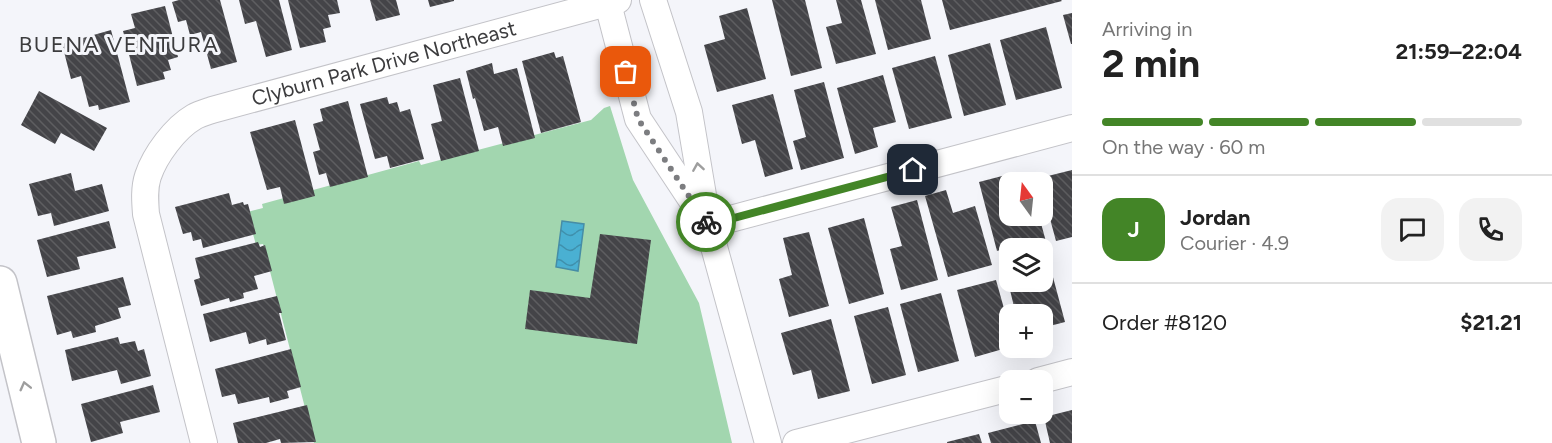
<!DOCTYPE html>
<html lang="en">
<head>
<meta charset="utf-8">
<style>
	body { margin:0; font-family:Figtree,sans-serif; background:#f2f2f2; color:#222; height:100vh; display:flex; flex-direction:column; font-size:22px; white-space:nowrap }
	* { box-sizing:border-box; margin:0 }
	p { font-size:20px; color:#767676 }
	.icon { flex:none; width:33px; height:33px; fill:none; stroke:currentColor; stroke-width:2; stroke-linecap:round; stroke-linejoin:round }
	.map { position:relative; flex:1; overflow:hidden }
	.details { display:flex; flex-direction:column; background:#fff; width:480px }
	.details>* { flex:none }
	.needle { width:39px; rotate:345deg }
	.controls { position:absolute; left:999px; top:172px; display:grid; gap:12px }
	.controls a { display:grid; place-items:center; width:54px; height:54px; border-radius:12px; background:#fff; box-shadow:0 6px 24px #0002; font-size:30px }
	.pin { position:absolute; display:grid; place-items:center; width:51px; height:51px; color:#fff; margin:-26px; border-radius:12px; box-shadow:0 3px 9px #0006 }
	.courier { position:absolute; display:grid; place-items:center; width:60px; height:60px; margin:-30px; border:4px solid #438527; border-radius:50%; background:#fff; color:#222; box-shadow:0 2px 8px #0007 }
	.overview em { font-style:normal; font-weight:700 }
	.overview div { display:flex; flex-direction:column-reverse }
	.overview { display:flex; align-items:center; justify-content:space-between; height:102px; padding:0 30px }
	h1 { font-size:39px; font-weight:700; line-height:45px }
	.bar { display:grid; grid-template-columns:repeat(4,1fr); gap:9px 6px; align-content:center; height:72px; padding:0 30px }
	.bar i { height:8px; border-radius:4px; background:#e0e0e0 }
	.bar .active { background:#438527 }
	.bar p { grid-column:span 4 }
	.line { display:flex; align-items:center; gap:15px; padding:0 30px; border-top:2px solid #e0e0e0 }
	.line div { flex:1 }
	.round { display:grid; place-items:center; flex:none; width:63px; height:63px; border-radius:18px; background:#f2f2f2 }
	main { display:flex; flex:1; min-height:0 }
	.map>svg:first-child { display:block }
</style>
</head>
<body>
<main>
<div class="map">
<svg width="1072" height="443" viewBox="0 0 1072 443">
	<defs>
		<pattern id="water-waves" width="16" height="10" patternUnits="userSpaceOnUse" patternTransform="scale(1.5)"><rect width="16" height="10" fill="#4ab0d2"/><path d="M0 5q4-4 8 0t8 0" fill="none" stroke="#3f90ac"/></pattern>
		<pattern id="building-back-hatch" width="6" height="6" patternUnits="userSpaceOnUse" patternTransform="scale(1.5)"><rect width="6" height="6" fill="#444448"/><path d="M-1 5l2 2M0 0l6 6M5-1l2 2" fill="none" stroke="#5e5e61"/></pattern>
	</defs>
	<rect width="100%" height="100%" fill="#f4f5fa"/>
	<!-- park -->
	<path fill="#a2d6af" d="M610,106L633,180L699,303L732,443H314L263,244L256,245L247,212L263,208L262,204L419,161L421,165L591,120L604,108Z"/>
	<!-- water -->
	<path fill="url(#water-waves)" stroke="#468da6" stroke-width="1.5" d="M562,221L584,224L578,271L556,267Z"/>
	<!-- building -->
	<g fill="url(#building-back-hatch)">
		<path d="M179,0H220L237,62L211,69L201,32L190,35L186,20L178,22L172,2Z"/>
		<path d="M239,0H279L292,50L266,57L256,21L245,24Z"/>
		<path d="M288,0H337L340,13L328,15L331,27L323,29L326,42L300,48Z"/>
		<path d="M370,0H396L400,15L376,21Z"/>
		<path d="M428,0H454V1L430,7Z"/>
		<path d="M772,0H805L822,68L791,76Z"/>
		<path d="M836,0H861L876,54L836,64L826,27L842,23Z"/>
		<path d="M875,0H921L931,39L888,50Z"/>
		<path d="M942,0H1061L1062,1L950,30Z"/>
		<path d="M165,6L178,57L168,60L171,70L163,72L165,79L137,86L123,31L135,28L131,14Z"/>
		<path d="M747,8L766,79L717,92L704,45L725,39L719,16Z"/>
		<path d="M1072,13V44H1071L1063,15Z"/>
		<path d="M1046,27L1062,88L1016,100L1000,40Z"/>
		<path d="M111,30L130,102L99,110L98,105L89,107L81,76L71,79L62,44Z"/>
		<path d="M990,43L1006,105L964,116L948,55Z"/>
		<path d="M554,52L556,58L563,56L581,122L541,133L522,61Z"/>
		<path d="M935,56L952,118L909,129L892,68Z"/>
		<path d="M492,63L494,74L517,68L535,138L503,146L498,127L484,131L475,98L473,99L466,71Z"/>
		<path d="M883,75L896,122L873,128L878,147L855,154L837,88Z"/>
		<path d="M460,78L479,151L441,161L431,124L442,121L433,85Z"/>
		<path d="M824,82L844,158L801,170L793,141L806,137L794,90Z"/>
		<path d="M39,91L107,128L94,151L61,133L55,144L21,125Z"/>
		<path d="M773,94L793,169L765,177L755,140L742,144L732,105Z"/>
		<path d="M387,97L389,104L397,102L400,112L410,109L424,159L390,168L387,156L375,159L360,104Z"/>
		<path d="M348,101L368,177L330,187L326,173L319,175L313,152L320,150L313,124L323,121L320,109Z"/>
		<path d="M295,120L315,196L284,204L280,187L267,190L250,132Z"/>
		<path d="M1072,170V237L1056,241L1042,189V183H1041L1040,178Z"/>
		<path d="M71,173L75,191L102,184L109,211L54,226L51,213L38,216L29,184Z"/>
		<path d="M1006,175L1010,187V216H1039L1048,249L1042,251V249H1019L1018,245L997,251L979,182Z"/>
		<path d="M946,190L953,213L975,206L992,265L948,277L925,196Z"/>
		<path d="M229,193L232,205L243,202L244,205L248,204L256,234L203,248L201,239L193,241L191,232L183,234L175,207Z"/>
		<path d="M917,200L938,280L901,290L890,249L902,246L891,207Z"/>
		<path d="M864,218L884,294L849,304L828,228Z"/>
		<path d="M109,221L116,248L77,257L80,269L47,277L37,240Z"/>
		<path d="M809,232L829,306L789,317L779,279L792,275L783,238Z"/>
		<path d="M600,234L651,240L637,344L525,329L530,290L590,298Z"/>
		<path d="M258,242L260,247L265,245L272,271L254,276L258,289L243,293L244,298L230,302L229,298L201,306L194,280L200,278L195,258Z"/>
		<path d="M1050,266L1065,322L1042,328V315H1016L1010,290L1026,285L1025,282H1042V268Z"/>
		<path d="M123,277L131,305L118,308L121,318L95,326L96,332L73,338L71,331L57,335L47,296Z"/>
		<path d="M996,280L1010,330V347L975,357L957,290Z"/>
		<path d="M941,293L959,361L918,372L900,304Z"/>
		<path d="M277,296L282,313H279L286,340L267,345L266,339L249,344L246,332L210,342L203,314Z"/>
		<path d="M888,307L906,375L872,384L854,316Z"/>
		<path d="M831,319L850,391L818,399L811,370L793,375L781,333Z"/>
		<path d="M118,337L120,344L135,341L138,351L144,349L151,376L121,384L117,370L72,381L65,350Z"/>
		<path d="M291,349L301,387L287,391L289,398L270,403L269,397L238,404L235,394L222,397L215,369Z"/>
		<path d="M153,385L160,412L120,422L123,433L91,442L81,404Z"/>
		<path d="M307,405L316,442L281,443L280,439L266,443H238L233,423Z"/>
		<path d="M1072,410V443H1050L1044,417Z"/>
		<path d="M1035,421L1041,443H991L988,433Z"/>
		<path d="M979,434L982,443H947V442Z"/>
	</g>
	<g fill="none" stroke-linecap="round" stroke-linejoin="round">
		<!-- street casing -->
		<g stroke="#c3c3c8" stroke-width="28">
			<g id="street">
				<path d="M607,0L638,119L703,217"/>
				<path d="M653,0L689,112L708,225L768,443"/>
				<path d="M708,225L1072,128"/>
				<path d="M1038,381L1072,372"/>
				<path id="s1" d="M204,443L146,214C145,201 144,188 148,176C155,155 175,128 194,117C199,114 206,112 212,110L618,0"/>
				<path d="M796,443L1010,388"/>
			</g>
		</g>
		<!-- secondary casing -->
		<g stroke="#c3c3c8" stroke-width="36">
			<path id="secondary" d="M0,283L39,443"/>
		</g>
		<!-- street -->
		<use href="#street" stroke="#fff" stroke-width="26"/>
		<!-- secondary -->
		<use href="#secondary" stroke="#fff" stroke-width="33"/>
	</g>
	<!-- one-way arrows -->
	<defs><path id="oneway-chevron" d="M-2-3.5L2.5 0L-2 3.5" fill="none" stroke-width="1.6" stroke-linecap="round" stroke-linejoin="round" transform="scale(1.5)"/></defs>
	<g stroke="#9e9e9e">
		<use href="#oneway-chevron" transform="translate(698 167) rotate(-99)"/>
		<use href="#oneway-chevron" transform="translate(25 386) rotate(-104)"/>
	</g>
	<g fill="none" stroke-linecap="round" stroke-linejoin="round">
		<!-- done -->
		<path stroke="#7c7d80" stroke-width="6" stroke-dasharray="0 10.8" d="M626,72L638,119L706,222"/>
		<!-- route -->
		<path stroke="#438527" stroke-width="8" d="M706,222L708,225L913,170"/>
	</g>
	<g text-anchor="middle" stroke-width="6" stroke-linejoin="round" paint-order="stroke">
		<!-- street labels -->
		<g font-size="21" fill="#3c3c3e" stroke="#f4f5fa">
			<text dy="7" stroke="none"><textPath href="#s1" startOffset="548">Clyburn Park Drive Northeast</textPath></text>
		</g>
		<!-- neighbourhood labels -->
		<g font-size="22" letter-spacing="1.5" fill="#3c3c3e" stroke="#f4f5fa">
			<text x="119" y="52">BUENA VENTURA</text>
		</g>
	</g>
</svg>
<div class="controls">
<a><svg class="needle" viewBox="-14 -14 28 28"><path d="M0-13l5 13h-10z" fill="#e53935"/><path d="M0 13l5-13h-10z" fill="#767676"/></svg></a>
<a><svg class="icon" aria-label="layers" viewBox="0 0 24 24"><path d="M12 4l9 5-9 5-9-5zM3 14l9 5 9-5"/></svg></a>
<a>+</a>
<a>−</a>
</div>
<div class="pin" style="left:626px;top:72px;background:#ea580c"><svg class="icon" aria-label="bag" viewBox="0 0 24 24"><path d="M5 8h14l-1 12H6zM9 8a3 3 0 0 1 6 0"/></svg></div>
<div class="pin" style="left:913px;top:170px;background:#1f2937"><svg class="icon" aria-label="home" viewBox="0 0 24 24"><path d="M3 11l9-7 9 7M6 9v11h12V9"/></svg></div>
<div class="courier" style="left:706px;top:222px"><svg class="icon" aria-label="bike" viewBox="0 0 24 24"><circle cx="6" cy="16" r="4"/><circle cx="18" cy="16" r="4"/><path d="M6 16l4-8h5l3 8M10 8l3 8H6M13 5h3"/></svg></div>
</div>
<section class="details">
<div class="overview"><div><h1>2 min</h1><p>Arriving in</p></div><em>21:59–22:04</em></div>
<div class="bar"><i class="active"></i><i class="active"></i><i class="active"></i><i></i><p>On the way · 60 m</p></div>
<div class="line" style="height:108px"><b class="round" style="background:#438527;color:#fff">J</b><div><b>Jordan</b><p>Courier · 4.9</p></div><a class="round"><svg class="icon" aria-label="chat" viewBox="0 0 24 24"><path d="M4 5h16v11H9l-5 4z"/></svg></a><a class="round"><svg class="icon" aria-label="phone" viewBox="0 0 24 24"><path d="M5 4h4l2 5-3 2q2 4 5 5l2-3 5 2v4C11 20 4 13 5 4z"/></svg></a></div>
<div class="line" style="height:78px"><div>Order #8120</div><b>$21.21</b></div>
</section>
</main>
</body>
</html>
